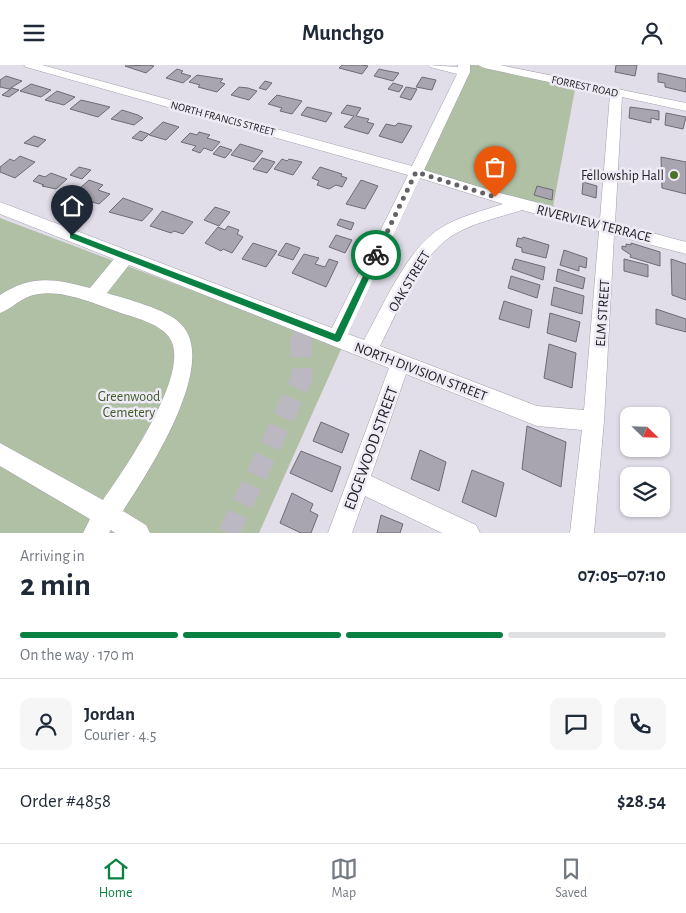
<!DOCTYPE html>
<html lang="en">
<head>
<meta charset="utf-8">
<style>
	body { margin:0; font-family:"Alegreya Sans",sans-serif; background:#f6f6f7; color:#1f2937; height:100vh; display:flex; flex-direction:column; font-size:19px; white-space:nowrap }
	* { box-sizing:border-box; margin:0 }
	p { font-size:16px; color:#747a83 }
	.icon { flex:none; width:28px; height:28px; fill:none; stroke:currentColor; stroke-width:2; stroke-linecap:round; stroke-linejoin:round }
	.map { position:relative; height:468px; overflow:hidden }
	.drawer { display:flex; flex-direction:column; background:#fff; flex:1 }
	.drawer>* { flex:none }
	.needle { width:32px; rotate:113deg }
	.buttons { position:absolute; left:620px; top:342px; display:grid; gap:10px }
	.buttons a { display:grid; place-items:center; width:50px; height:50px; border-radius:10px; background:#fff; box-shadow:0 1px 4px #0004; font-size:25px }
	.pin { position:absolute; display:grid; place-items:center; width:42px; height:42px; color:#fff; margin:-51px -21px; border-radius:50% 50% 50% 0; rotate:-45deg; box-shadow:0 0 5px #0007 }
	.pin .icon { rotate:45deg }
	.courier { position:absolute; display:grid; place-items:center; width:50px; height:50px; margin:-25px; border:4px solid #0b8043; border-radius:50%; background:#fff; color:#222; box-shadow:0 1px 6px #0007 }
	.head em { font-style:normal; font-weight:700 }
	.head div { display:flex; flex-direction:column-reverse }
	.head { display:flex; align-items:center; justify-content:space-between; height:85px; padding:0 20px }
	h1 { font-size:32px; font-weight:700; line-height:38px }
	.bar { display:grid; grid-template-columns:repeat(4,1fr); gap:8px 5px; align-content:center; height:60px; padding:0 20px }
	.bar i { height:6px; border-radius:4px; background:#e0e1e3 }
	.bar .active { background:#0b8043 }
	.bar p { grid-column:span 4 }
	.line { display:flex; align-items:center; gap:12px; padding:0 20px; border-top:1px solid #e0e1e3 }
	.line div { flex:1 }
	.round { display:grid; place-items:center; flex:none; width:52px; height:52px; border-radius:10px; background:#f6f6f7 }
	header { display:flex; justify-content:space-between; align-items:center; height:65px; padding:0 20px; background:#fff; font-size:22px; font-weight:700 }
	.tab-bar { display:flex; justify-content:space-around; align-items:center; height:70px; border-top:1px solid #e0e1e3; background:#fff; font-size:14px; color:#747a83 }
	.tab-bar a { display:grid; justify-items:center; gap:2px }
	.tab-bar .active { color:#0b8043 }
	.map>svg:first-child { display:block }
</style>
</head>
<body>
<header><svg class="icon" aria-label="menu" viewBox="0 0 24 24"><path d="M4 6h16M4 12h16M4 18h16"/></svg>Munchgo<svg class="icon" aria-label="person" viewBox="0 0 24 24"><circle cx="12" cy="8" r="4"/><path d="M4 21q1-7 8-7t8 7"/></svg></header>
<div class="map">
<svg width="686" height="468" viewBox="0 0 686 468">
	<rect width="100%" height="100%" fill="#e1dee9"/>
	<!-- green -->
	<g fill="#b0c0a5">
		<path d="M464,0H484L576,19L552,147L416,107Z"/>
		<path d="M0,153L342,282L259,468H0Z"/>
	</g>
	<!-- building -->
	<g fill="#a8a5b0" stroke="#6d6b74">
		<path d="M149,0L154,1L146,8L125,1Z"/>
		<path d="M342,0H362L368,1L362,9L339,3Z"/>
		<path d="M616,0H637L635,11L615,7Z"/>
		<path d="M177,4L183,6L181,8L191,11L183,18L166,13Z"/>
		<path d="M379,4L388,6L399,8L393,16L374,11Z"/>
		<path d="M658,8L686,14V27L665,22V18L658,17Z"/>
		<path d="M197,10L223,14L220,17L225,19L217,27L198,22L200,20L189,17Z"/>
		<path d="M6,11L22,16L9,24L0,22V15Z"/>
		<path d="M422,12L436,15L432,25L416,22Z"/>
		<path d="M265,16L272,18L266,25L259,23Z"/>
		<path d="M393,18L403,21L399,27L388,24Z"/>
		<path d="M31,19L51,25L41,32L20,26Z"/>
		<path d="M239,22L248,23L257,26L249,35L231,30Z"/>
		<path d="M406,22L417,24L411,35L400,32Z"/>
		<path d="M12,23L19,25L9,32L2,30Z"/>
		<path d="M57,26L75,32L64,40L45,35Z"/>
		<path d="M277,30L302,36L292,49L280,46L282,43L268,39Z"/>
		<path d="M81,35L98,39L110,42L98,52L70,44Z"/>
		<path d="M347,40L361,43L356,51L369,54L367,57L374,59L368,69L344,62L354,51L341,48Z"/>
		<path d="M307,42L332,48L326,57L301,50Z"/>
		<path d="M630,42L659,46V55L651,53V58L629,53Z"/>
		<path d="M122,45L138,50L143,53L134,60L111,54Z"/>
		<path d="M666,48L686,52L683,64L665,60Z"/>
		<path d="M163,57L179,62L166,75L149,70Z"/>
		<path d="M398,58L412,61L402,78L379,71L386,59L395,61Z"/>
		<path d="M140,66L149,69L142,76L132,73Z"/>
		<path d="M199,67L210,70L207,73L220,77L212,86L204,83L200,88L192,85L196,81L181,77L190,68L197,70Z"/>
		<path d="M34,71L46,75L38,82L24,78Z"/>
		<path d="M240,79L263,86L254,97L231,90Z"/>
		<path d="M220,81L232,85L225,93L213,89Z"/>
		<path d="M20,91L35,97L15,113L0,107V102L10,94L14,96Z"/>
		<path d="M661,92L686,97V129L662,123Z"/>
		<path d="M262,93L275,97L267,108L253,104Z"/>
		<path d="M282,94L287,96L289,94L302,97L293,110L274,104Z"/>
		<path d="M79,102L91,105L82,114L70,110Z"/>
		<path d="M320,102L342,109L341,111L347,113L342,122L336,120L329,124L317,120L319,116L312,113Z"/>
		<path d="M583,103L599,107L598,116L581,112Z"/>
		<path d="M51,108L67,114L56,124L42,121L44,120L33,116L39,110L45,112Z"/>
		<path d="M89,115L103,120L98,125L110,129L99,139L92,137L90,140L70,132Z"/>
		<path d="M361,115L378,121L365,144L346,139Z"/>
		<path d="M583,117L597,121L596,133L582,129Z"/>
		<path d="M537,121L553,125L552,135L534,130Z"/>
		<path d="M123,133L153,144L142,156L109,147Z"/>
		<path d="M215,142L230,147L219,161L204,155Z"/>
		<path d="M162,146L193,157L183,169L174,166L171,168L150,161Z"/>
		<path d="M340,154L354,158L351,165L337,160Z"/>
		<path d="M228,161L239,165L237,169L243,172L232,188L223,184L221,186L205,178L218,162L225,165Z"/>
		<path d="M336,170L352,175L345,188L329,182Z"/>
		<path d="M523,172L549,180L546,193L522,187V183L516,181L518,173L522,174Z"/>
		<path d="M253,178L277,186L266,202L242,194Z"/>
		<path d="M286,178L300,183L293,195L278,190Z"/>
		<path d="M631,178L660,187V201L630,192L631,190L622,184V181L626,182V179L631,180Z"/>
		<path d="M564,185L587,193L586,203L579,201V206L560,200Z"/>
		<path d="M304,189L319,193L315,199L325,202L329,194L338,197L326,222L292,208Z"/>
		<path d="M515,194L545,202L543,215L512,204Z"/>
		<path d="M624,194L648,200V212L624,206Z"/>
		<path d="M671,194L686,199V235L672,230Z"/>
		<path d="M558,204L585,213L583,224L556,216Z"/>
		<path d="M511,211L540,220L537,233L508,223Z"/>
		<path d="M554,222L584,231L582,249L551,240Z"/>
		<path d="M504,236L532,245L529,263L499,254Z"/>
		<path d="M656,244L686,254V267L656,259Z"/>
		<path d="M550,248L580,257L576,277L547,268Z"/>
		<path d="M549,279L576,288L572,323L544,313Z"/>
		<path d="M321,357L349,369L342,388L313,376Z"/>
		<path d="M527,361L566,377L561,422L522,404Z"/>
		<path d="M420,385L446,397L439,426L411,414Z"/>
		<path d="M301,386L341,402L332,427L290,408Z"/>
		<path d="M472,405L504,418L496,452L462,437Z"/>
		<path d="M292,428L313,439L310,446L318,450L311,468H301L280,458Z"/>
		<path d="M381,450L403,459L400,468H377Z"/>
	</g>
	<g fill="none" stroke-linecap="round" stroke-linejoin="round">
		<!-- minor-tunnel-far1 -->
		<path stroke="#bbb8c2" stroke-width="16" stroke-dasharray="16 8" stroke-linecap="butt" d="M301,260V271"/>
		<!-- minor-tunnel -->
		<path stroke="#bbb8c2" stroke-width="21" stroke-dasharray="21 11" stroke-linecap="butt" d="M229,468L302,313L301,270"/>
		<!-- minor casing -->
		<g stroke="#a3a0aa" stroke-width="1">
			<path id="minor" d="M24,0H42L412,101L457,9L430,2L428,0L458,2V0H470V7L424,105L496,127L600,154L610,30L484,3L478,0H500L686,38V46L622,32L615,158L686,177V189L614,170L604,356L594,468H570L582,365L537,361L406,309L371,411L476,460L480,468H442L365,431L352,468H328L389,303L129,200L107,228C126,234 167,244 181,259C220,299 147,409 123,446L146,460L150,468H115L111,465L109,468H83L90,454L0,401V378L103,435C123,406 194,305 169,272C159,258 133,252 118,247C92,238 58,222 30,231C19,235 11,244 0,248V230C32,209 56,214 90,223L114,194L0,149V137L332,263L408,110L26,2ZM420,113L503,139C482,146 457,152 439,164C406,186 383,241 364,275L348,269ZM522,145L599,166L584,345L537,341L380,281C397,248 419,193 450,172C471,158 498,153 522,145Z"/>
		</g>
		<!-- minor -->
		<use href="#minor" fill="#fff" fill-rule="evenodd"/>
	</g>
	<!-- route -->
	<path fill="#0b8043" d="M70,169H75L335,269L374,188L380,190L340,276L337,277L70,173Z"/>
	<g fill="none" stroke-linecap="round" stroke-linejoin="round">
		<!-- done -->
		<path stroke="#646269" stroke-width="5" stroke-dasharray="0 9" d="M376,190L416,107L495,132"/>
	</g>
	<!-- markers -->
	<circle fill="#4e712a" stroke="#eeebf6" stroke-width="2" cx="674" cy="110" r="5"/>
	<g text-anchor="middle" stroke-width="5" stroke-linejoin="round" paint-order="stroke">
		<!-- far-street labels -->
		<g font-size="11" fill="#212024" stroke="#eeebf6">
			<text transform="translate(585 21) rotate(12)" y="4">FORREST ROAD</text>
			<text transform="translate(223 53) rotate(15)" y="4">NORTH FRANCIS STREET</text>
		</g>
		<!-- poi labels -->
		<g font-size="14" fill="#212024" stroke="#eeebf6" text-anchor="end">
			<text x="664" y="115">Fellowship Hall</text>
		</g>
		<!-- street labels -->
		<g font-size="14" fill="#212024" stroke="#eeebf6">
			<text transform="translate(594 158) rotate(14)" y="5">RIVERVIEW TERRACE</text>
			<text transform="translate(409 216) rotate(-59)" y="5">OAK STREET</text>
			<text transform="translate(602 248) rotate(-86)" y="5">ELM STREET</text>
			<text transform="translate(421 306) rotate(21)" y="5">NORTH DIVISION STREET</text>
		</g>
		<!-- park labels -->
		<g font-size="14" fill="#405a28" stroke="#eeebf6">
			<text x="129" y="336">Greenwood<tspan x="129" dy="16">Cemetery</tspan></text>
		</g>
		<!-- near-street labels -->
		<g font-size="16" fill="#212024" stroke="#eeebf6">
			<text transform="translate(370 383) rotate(-70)" y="6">EDGEWOOD STREET</text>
		</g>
	</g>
</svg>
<div class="buttons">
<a><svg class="needle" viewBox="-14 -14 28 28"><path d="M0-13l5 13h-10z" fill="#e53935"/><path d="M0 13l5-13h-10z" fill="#747a83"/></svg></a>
<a><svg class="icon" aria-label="layers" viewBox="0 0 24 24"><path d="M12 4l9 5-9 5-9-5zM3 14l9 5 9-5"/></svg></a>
</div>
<div class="pin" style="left:495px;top:132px;background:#ea580c"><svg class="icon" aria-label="bag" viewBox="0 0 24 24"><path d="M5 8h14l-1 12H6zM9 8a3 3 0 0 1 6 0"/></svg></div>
<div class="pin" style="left:72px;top:171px;background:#1f2937"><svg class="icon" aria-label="home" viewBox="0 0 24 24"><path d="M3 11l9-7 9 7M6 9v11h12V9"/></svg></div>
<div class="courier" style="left:376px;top:190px"><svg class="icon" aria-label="bike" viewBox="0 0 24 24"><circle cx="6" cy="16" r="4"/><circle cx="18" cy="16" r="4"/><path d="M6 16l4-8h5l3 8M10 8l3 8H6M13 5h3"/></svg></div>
</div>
<section class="drawer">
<div class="head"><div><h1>2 min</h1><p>Arriving in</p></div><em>07:05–07:10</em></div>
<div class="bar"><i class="active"></i><i class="active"></i><i class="active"></i><i></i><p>On the way · 170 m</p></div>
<div class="line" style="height:90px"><a class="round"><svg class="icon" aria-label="person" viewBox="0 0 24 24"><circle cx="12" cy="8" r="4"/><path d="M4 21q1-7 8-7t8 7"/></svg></a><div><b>Jordan</b><p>Courier · 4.5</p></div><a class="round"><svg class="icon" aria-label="chat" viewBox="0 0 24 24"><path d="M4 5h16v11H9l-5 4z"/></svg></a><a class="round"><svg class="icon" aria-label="phone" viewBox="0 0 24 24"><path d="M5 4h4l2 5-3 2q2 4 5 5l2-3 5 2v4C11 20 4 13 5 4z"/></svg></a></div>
<div class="line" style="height:65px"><div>Order #4858</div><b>$28.54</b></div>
</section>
<nav class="tab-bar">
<a class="active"><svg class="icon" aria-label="home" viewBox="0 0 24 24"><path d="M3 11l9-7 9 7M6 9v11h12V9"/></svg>Home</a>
<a><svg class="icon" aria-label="map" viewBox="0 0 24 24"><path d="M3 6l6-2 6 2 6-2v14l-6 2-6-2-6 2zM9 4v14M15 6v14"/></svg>Map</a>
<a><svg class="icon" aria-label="saved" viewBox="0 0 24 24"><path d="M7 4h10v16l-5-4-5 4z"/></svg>Saved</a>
</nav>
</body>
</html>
